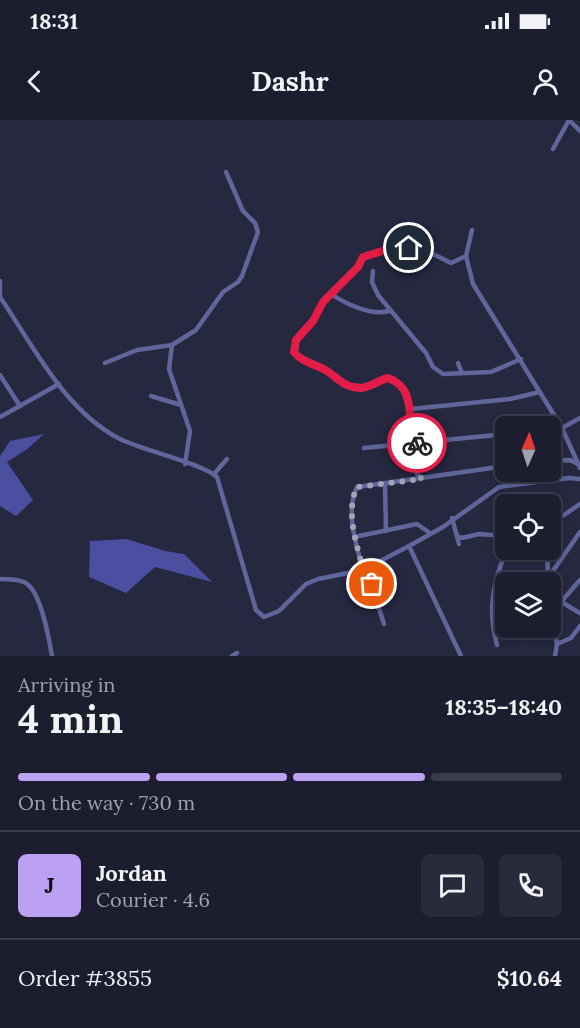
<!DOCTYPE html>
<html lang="en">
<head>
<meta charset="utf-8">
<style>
	body { margin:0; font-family:Lora,serif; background:#292b3c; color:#f1f3f6; height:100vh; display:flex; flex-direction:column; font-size:22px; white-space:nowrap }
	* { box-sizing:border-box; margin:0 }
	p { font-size:20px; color:#a0a2ab }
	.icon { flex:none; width:33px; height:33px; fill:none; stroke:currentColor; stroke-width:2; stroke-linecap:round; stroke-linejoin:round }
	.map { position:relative; height:536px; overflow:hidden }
	.details { display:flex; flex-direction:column; background:#1c1e30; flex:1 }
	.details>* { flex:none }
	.needle { width:39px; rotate:3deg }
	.controls { position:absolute; left:495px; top:296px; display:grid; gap:12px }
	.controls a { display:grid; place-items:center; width:66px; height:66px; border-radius:9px; background:#1c1e30; box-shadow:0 3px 9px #0003,0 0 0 2px #3a3c4c; font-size:30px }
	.pin { position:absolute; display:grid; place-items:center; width:51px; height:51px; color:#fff; margin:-26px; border:3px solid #fff; border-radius:50%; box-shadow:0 2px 6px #0007 }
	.courier { position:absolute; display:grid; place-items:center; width:60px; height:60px; margin:-30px; border:4px solid #e11d48; border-radius:50%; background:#fff; color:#222; box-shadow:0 2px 8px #0007 }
	.head em { font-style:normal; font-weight:800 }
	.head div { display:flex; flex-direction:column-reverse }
	.head { display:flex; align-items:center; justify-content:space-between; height:102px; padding:0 18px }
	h1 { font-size:39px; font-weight:800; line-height:45px }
	.bar { display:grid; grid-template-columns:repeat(4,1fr); gap:9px 6px; align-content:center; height:72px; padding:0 18px }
	.bar i { height:8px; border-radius:4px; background:#3a3c4c }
	.bar .current { background:#bca0f2 }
	.bar p { grid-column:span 4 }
	.line { display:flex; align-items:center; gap:15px; padding:0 18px; border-top:2px solid #3a3c4c }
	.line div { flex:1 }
	.round { display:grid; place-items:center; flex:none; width:63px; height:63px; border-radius:9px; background:#292b3c }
	.status { display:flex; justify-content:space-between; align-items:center; height:42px; padding:0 30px; background:#1c1e30; direction:ltr }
	.status svg { height:16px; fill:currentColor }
	header { display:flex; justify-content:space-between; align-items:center; height:78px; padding:0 18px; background:#1c1e30; font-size:27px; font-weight:800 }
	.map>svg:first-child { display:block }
</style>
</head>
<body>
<div class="status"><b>18:31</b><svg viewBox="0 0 49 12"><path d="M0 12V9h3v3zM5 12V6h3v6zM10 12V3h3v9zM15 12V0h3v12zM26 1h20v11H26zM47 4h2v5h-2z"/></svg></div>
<header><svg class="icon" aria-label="back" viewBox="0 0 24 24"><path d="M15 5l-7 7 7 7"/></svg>Dashr<svg class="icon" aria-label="person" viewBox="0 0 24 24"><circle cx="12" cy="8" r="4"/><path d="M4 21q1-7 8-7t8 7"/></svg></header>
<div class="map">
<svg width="580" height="536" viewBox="0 0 580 536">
	<rect width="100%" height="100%" fill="#262840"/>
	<!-- forest -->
	<g fill="#4c4e9f">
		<path d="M44,314L26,330L7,342L33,380L16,396L0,386V336L10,321Z"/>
		<path d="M127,419L165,431L184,434L212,462L155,447L126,473L89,457L90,421Z"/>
	</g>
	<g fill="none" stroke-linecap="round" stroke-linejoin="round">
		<!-- minor -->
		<g stroke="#60659b" stroke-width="4.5">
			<path d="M569,0L580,11"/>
			<path d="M553,29L569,0"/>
			<path d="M472,110L466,136L473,164L562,308L580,348"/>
			<path d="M373,151L372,162L378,175L426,233L433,247L443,254L491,252L521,239"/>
			<path d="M0,161V175"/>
			<path d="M331,174C346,184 371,196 389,191"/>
			<path d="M0,177C34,227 65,291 120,319C142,330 201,343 217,357L256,490L264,497L279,491L306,464L318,459L363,450L409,426L443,407L499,367L569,358L580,359"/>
			<path d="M172,225L169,249L190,311L185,344"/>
			<path d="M105,243L137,230L172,225L196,210L223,172L238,162L242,156L258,112L255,103L243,91L226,52"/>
			<path d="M458,243L462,253"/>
			<path d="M0,255L20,286"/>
			<path d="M151,276L181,285"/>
			<path d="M411,289L510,279L540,272"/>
			<path d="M0,297L59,264"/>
			<path d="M550,309L562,308L580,298"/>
			<path d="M418,323C406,300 418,269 388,258L369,267L347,265L337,261L328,251L298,237L294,232L296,220L313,201L323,182L358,147L367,134L409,128L435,135L451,143L466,136"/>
			<path d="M413,324L417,354L421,359"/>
			<path d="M364,328L506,314"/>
			<path d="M550,341L570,340L578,344"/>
			<path d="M214,354L227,339"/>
			<path d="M385,363L386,411"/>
			<path d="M452,398L459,424"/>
			<path d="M550,414L561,397L580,384"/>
			<path d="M457,416L462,418L479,414L506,416"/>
			<path d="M354,417L417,404L430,413"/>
			<path d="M409,426L461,536"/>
			<path d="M547,429L548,462"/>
			<path d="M366,448L384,504"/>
			<path d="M363,450C356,424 345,392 357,367L506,346"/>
			<path d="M0,459C8,459 16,459 24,462C41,469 49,519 52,536"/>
			<path d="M514,460L548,458L580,412"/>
			<path d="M550,475L580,493"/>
			<path d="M561,482L580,460"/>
			<path d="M550,487L557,524L555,536"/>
			<path d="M522,518L553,508"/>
			<path d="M557,524L571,518L580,506"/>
			<path d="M497,525C487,489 493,462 507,429"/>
			<path d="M232,536L237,533"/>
		</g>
	</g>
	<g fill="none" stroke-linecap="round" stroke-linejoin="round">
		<!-- done -->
		<path stroke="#a3a6b8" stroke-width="6" stroke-dasharray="0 10.8" d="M372,464L366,448L363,450C357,424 345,392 357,367L422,359L417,354L412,324L417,323"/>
		<!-- route -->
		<path stroke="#e11d48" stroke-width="8" d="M409,128L389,129L363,137L358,147L323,182L313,201L296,220L294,232C302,243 317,244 327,251C339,259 345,268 361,268C371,267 379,260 388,258C413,267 408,289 412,311C413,315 416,320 417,323"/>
	</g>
</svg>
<div class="controls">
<a><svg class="needle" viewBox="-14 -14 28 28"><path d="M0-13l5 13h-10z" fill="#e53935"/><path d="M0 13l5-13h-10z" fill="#a0a2ab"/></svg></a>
<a><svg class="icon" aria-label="locate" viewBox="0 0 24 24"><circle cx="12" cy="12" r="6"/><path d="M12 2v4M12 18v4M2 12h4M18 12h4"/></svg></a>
<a><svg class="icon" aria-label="layers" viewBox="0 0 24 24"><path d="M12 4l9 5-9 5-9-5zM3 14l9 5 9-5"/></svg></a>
</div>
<div class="pin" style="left:372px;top:464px;background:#ea580c"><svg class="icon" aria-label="bag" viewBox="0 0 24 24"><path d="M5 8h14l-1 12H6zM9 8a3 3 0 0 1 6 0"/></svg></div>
<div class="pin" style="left:409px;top:128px;background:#1f2937"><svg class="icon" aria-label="home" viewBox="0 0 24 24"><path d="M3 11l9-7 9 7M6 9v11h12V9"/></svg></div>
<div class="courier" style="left:417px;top:323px"><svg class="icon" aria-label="bike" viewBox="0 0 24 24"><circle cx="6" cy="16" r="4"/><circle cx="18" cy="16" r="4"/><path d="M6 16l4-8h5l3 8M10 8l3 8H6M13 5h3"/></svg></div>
</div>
<section class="details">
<div class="head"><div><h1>4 min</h1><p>Arriving in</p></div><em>18:35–18:40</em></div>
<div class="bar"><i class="current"></i><i class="current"></i><i class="current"></i><i></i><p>On the way · 730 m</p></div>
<div class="line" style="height:108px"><b class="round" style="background:#bca0f2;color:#111">J</b><div><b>Jordan</b><p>Courier · 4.6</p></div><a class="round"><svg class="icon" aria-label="chat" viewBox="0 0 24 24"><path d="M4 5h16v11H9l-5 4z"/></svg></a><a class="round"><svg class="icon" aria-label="phone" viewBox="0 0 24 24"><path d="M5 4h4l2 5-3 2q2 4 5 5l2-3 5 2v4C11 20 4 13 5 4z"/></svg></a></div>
<div class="line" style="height:78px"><div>Order #3855</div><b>$10.64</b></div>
</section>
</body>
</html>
